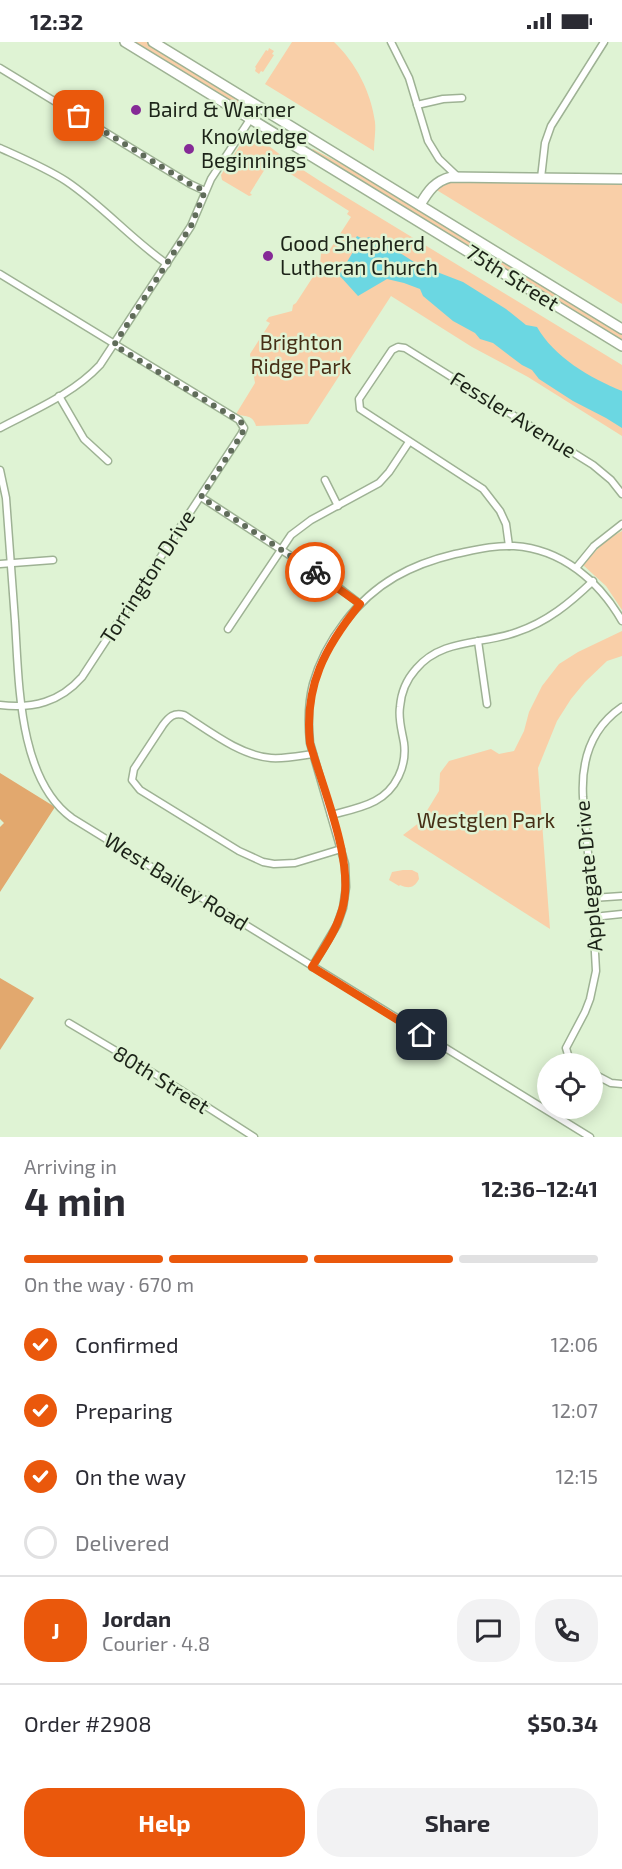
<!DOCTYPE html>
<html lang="en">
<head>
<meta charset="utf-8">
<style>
	body { margin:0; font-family:"Exo 2",sans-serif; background:#f2f2f3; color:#2b2b33; height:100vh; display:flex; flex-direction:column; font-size:22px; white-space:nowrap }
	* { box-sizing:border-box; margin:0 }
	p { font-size:20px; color:#7c7c81 }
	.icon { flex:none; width:33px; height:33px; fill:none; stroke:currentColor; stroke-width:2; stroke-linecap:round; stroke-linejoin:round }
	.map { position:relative; height:1095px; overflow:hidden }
	.drawer { display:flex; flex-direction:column; background:#fff; flex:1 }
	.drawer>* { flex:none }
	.controls { position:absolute; left:537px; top:1011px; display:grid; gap:12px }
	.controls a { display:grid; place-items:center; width:66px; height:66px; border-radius:50%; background:#fff; box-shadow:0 3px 15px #0003; font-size:30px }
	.pin { position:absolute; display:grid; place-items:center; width:51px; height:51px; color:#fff; margin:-26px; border-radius:12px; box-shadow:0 3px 9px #0006 }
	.courier { position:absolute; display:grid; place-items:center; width:60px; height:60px; margin:-30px; border:4px solid #ea580c; border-radius:50%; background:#fff; color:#222; box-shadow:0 2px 8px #0007 }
	.summary em { font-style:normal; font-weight:700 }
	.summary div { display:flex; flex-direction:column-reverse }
	.summary { display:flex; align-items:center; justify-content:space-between; height:102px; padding:0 24px }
	h1 { font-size:39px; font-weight:700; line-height:45px }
	.bar { display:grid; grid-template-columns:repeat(4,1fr); gap:9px 6px; align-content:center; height:72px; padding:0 24px }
	.bar i { height:8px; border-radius:4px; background:#e1e1e2 }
	.bar .on { background:#ea580c }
	.bar p { grid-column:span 4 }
	.line { display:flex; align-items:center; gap:15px; padding:0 24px; border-top:2px solid #e1e1e2 }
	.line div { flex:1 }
	.round { display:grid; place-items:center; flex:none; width:63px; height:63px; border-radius:24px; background:#f2f2f3 }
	ol { padding:0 24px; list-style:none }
	li { display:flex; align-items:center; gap:18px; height:66px }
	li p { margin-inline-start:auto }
	li .icon { padding:6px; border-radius:50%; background:#ea580c; color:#fff; stroke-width:4 }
	li:last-child { color:#7c7c81 }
	li i { width:33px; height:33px; border:3px solid #e1e1e2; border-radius:50% }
	.button { display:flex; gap:12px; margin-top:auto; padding:12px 24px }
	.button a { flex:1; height:69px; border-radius:24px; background:#ea580c; color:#fff; font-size:24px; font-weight:700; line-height:69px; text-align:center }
	.button a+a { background:#f2f2f3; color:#2b2b33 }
	.status { display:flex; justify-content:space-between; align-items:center; height:42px; padding:0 30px; background:#fff; direction:ltr }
	.status svg { height:16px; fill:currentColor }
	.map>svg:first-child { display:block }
</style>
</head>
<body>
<div class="status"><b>12:32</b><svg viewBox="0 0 49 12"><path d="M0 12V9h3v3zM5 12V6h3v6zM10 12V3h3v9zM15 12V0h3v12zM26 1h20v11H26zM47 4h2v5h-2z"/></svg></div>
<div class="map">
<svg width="622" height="1095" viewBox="0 0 622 1095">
	<rect width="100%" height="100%" fill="#dff3d4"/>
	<!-- green -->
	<g fill="#f9cfa8">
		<path d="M132,0H147L259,68L258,70H247Z"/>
		<path d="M292,0H334C356,21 371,50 375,80C376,89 374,99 374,109L265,42Z"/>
		<path d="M269,6L274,9L272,12L274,13L263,30L261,29L259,32L255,29L256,26L255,25L266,8L268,9Z"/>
		<path d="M249,89L286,117L323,141L622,323V394L528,335L472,305L391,254L308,382L256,384C253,372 244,375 236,372L255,341L250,312L270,281L266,279L269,275L292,269L293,263L296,261L320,224L321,211L327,212L351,175L347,172L349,169L270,119L250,151L252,153L249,154L222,138L221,133Z"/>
		<path d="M313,107L376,140L622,291V300L311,109Z"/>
		<path d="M450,139L622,141V262L435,147Z"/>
		<path d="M622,489V568L606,544L583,523C595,509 606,497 622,489Z"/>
		<path d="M622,589V614L607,619L585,640L571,657L557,679L538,726L550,887L403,793L420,780L439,749L440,731L449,719L491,707L499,712L514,709L524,689L529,670L542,644L559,622L578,610Z"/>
		<path d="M403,828H412L418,831L419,837C414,846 409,847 400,843L399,844L389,838L392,830Z"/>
	</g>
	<!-- forest -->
	<g fill="#e2a86e">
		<path d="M0,731L55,765L0,850V785L4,781L0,777Z"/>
		<path d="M0,936L34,956L0,1008Z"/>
	</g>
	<!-- water -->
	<path fill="#6bd7e2" d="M357,194L361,196L357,204L364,197L369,195L386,202L425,227L437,230L463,240L506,267L526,283L537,285C554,315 590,336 622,349V386L606,376L573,359L539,337L532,328L522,323L493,301L480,297L475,291L453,279L423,254L420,247L404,241L387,237L358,254L339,233L356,205L352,202Z"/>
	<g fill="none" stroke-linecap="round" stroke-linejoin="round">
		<!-- street casing -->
		<g stroke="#9eb294" stroke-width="9">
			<g id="street">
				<path d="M391,0L409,36L428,99L439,117L458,135"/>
				<path d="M0,26L190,142L205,149"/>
				<path d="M417,63L443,57L462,56"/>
				<path d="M0,106C22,116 46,126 66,139C102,163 131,197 167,222"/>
				<path d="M541,136L545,101L551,84L604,0"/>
				<path d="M0,232L239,378L244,386L242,391L82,635C60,660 33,667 0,663"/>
				<path d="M59,354L84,397L108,419"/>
				<path d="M0,386C34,368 73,352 100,323L191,184L211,137L251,76"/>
				<path d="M0,428L6,456C9,497 12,538 15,579C19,639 18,737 72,776L590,1095"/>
				<path d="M325,438L338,464"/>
				<path d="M201,455L338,545L360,562"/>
				<path d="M509,504L506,482L500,469L483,447L360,367L359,357L392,308L398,305L405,306L593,423L611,438L622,452"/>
				<path d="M0,522L53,518"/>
				<path d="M576,526L594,504L622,482"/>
				<path d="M228,587L291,493L311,478L379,441L389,430L409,400"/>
				<path d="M478,599L487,662"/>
				<path d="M313,712C299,714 285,717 271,716C241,714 209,689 184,673C174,670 169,675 163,683L134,727L132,738L140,748L239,809L263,820L274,822L295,821L341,807"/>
				<path d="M331,773C346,769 362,766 375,759C396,748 407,724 404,701C402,689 398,677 400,665C401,651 407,637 416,627C442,596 482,603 517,590C547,580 570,561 593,539"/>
				<path d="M592,856L622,854"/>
				<path d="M593,875L622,872"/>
				<path d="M312,925L337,883L343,866L346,845L345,822L310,701C308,681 308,661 313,642C325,599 357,557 395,535C414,524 434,517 455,512C475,508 494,503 514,504C562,507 599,539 622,579"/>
				<path d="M69,981L165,1038L254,1095"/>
				<path d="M577,1022L569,1016L566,1006L585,970L590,957L596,929L592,856L583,755C581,718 591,686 622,665"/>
				<path d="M592,1031L611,1041L622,1042"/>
			</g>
		</g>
		<!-- secondary casing -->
		<g stroke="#9eb294" stroke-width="12">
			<g id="secondary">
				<path d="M125,0L622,304"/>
				<path d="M153,0L622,287"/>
				<path d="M420,163C428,149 435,139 451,135L622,137"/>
			</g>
		</g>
		<!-- street -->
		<use href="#street" stroke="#fff" stroke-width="6"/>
		<!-- secondary -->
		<use href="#secondary" stroke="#fff" stroke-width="9"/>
	</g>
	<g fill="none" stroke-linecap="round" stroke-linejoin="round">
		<!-- done -->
		<path stroke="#606c5a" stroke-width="6" stroke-dasharray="0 10.8" d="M79,74L190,142L205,149L191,184L114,303L241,380L244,386L242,392L201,455L315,530"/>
		<!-- route -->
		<path stroke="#ea580c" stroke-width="8" d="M315,530L360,562C325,605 304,644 310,701C323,748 356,822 342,868C336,889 324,906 312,925L422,993"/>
	</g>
	<!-- markers -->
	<g fill="#852a96" stroke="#dff3d4" stroke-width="2">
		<circle cx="136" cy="68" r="6"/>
		<circle cx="189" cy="107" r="6"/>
		<circle cx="268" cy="214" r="6"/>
	</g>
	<g text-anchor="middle" stroke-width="5" stroke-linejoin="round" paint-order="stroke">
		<!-- poi labels -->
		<g font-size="21" fill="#1c2318" stroke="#dff3d4" text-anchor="start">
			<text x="148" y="75">Baird &amp; Warner</text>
			<text x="201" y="102">Knowledge<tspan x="201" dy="24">Beginnings</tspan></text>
			<text x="280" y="209">Good Shepherd<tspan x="280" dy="24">Lutheran Church</tspan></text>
		</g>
		<!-- street labels -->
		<g font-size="21" fill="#1c2318" stroke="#dff3d4">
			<text transform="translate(512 236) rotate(32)" y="7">75th Street</text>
			<text transform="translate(513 373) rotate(32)" y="7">Fessler Avenue</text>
			<text transform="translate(148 535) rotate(-57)" y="7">Torrington Drive</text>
			<text transform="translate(589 834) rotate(-95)" y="7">Applegate Drive</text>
			<text transform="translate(176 840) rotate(32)" y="7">West Bailey Road</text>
			<text transform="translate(161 1038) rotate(32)" y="7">80th Street</text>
		</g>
		<!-- park labels -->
		<g font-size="21" fill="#462e15" stroke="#dff3d4">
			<text x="301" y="308">Brighton<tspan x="301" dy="24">Ridge Park</tspan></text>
			<text x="486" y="786">Westglen Park</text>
		</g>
	</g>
</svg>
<div class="controls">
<a><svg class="icon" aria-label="locate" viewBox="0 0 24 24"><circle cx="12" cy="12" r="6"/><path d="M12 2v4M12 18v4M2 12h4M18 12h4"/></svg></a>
</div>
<div class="pin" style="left:79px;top:74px;background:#ea580c"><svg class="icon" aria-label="bag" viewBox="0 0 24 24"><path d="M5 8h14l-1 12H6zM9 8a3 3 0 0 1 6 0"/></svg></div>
<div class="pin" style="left:422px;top:993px;background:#1f2937"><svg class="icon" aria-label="home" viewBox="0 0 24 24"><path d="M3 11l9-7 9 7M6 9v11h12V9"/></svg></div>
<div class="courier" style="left:315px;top:530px"><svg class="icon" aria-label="bike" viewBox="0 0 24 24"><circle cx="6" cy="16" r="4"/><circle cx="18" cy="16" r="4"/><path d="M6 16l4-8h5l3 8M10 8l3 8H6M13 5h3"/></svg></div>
</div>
<section class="drawer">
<div class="summary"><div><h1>4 min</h1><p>Arriving in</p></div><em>12:36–12:41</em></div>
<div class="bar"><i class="on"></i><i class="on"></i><i class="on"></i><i></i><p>On the way · 670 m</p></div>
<ol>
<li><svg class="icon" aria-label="check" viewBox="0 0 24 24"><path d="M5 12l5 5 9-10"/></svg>Confirmed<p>12:06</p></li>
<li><svg class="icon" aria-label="check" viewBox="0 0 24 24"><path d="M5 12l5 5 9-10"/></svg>Preparing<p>12:07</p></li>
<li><svg class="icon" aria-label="check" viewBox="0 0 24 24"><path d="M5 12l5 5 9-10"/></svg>On the way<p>12:15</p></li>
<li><i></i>Delivered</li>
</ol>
<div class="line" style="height:108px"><b class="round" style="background:#ea580c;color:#fff">J</b><div><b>Jordan</b><p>Courier · 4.8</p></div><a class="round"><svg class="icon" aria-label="chat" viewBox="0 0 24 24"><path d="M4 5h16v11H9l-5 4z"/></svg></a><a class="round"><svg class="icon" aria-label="phone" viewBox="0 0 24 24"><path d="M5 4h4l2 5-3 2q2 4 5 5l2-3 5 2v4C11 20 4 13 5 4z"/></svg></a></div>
<div class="line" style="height:78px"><div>Order #2908</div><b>$50.34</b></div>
<div class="button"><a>Help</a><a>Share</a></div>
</section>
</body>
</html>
